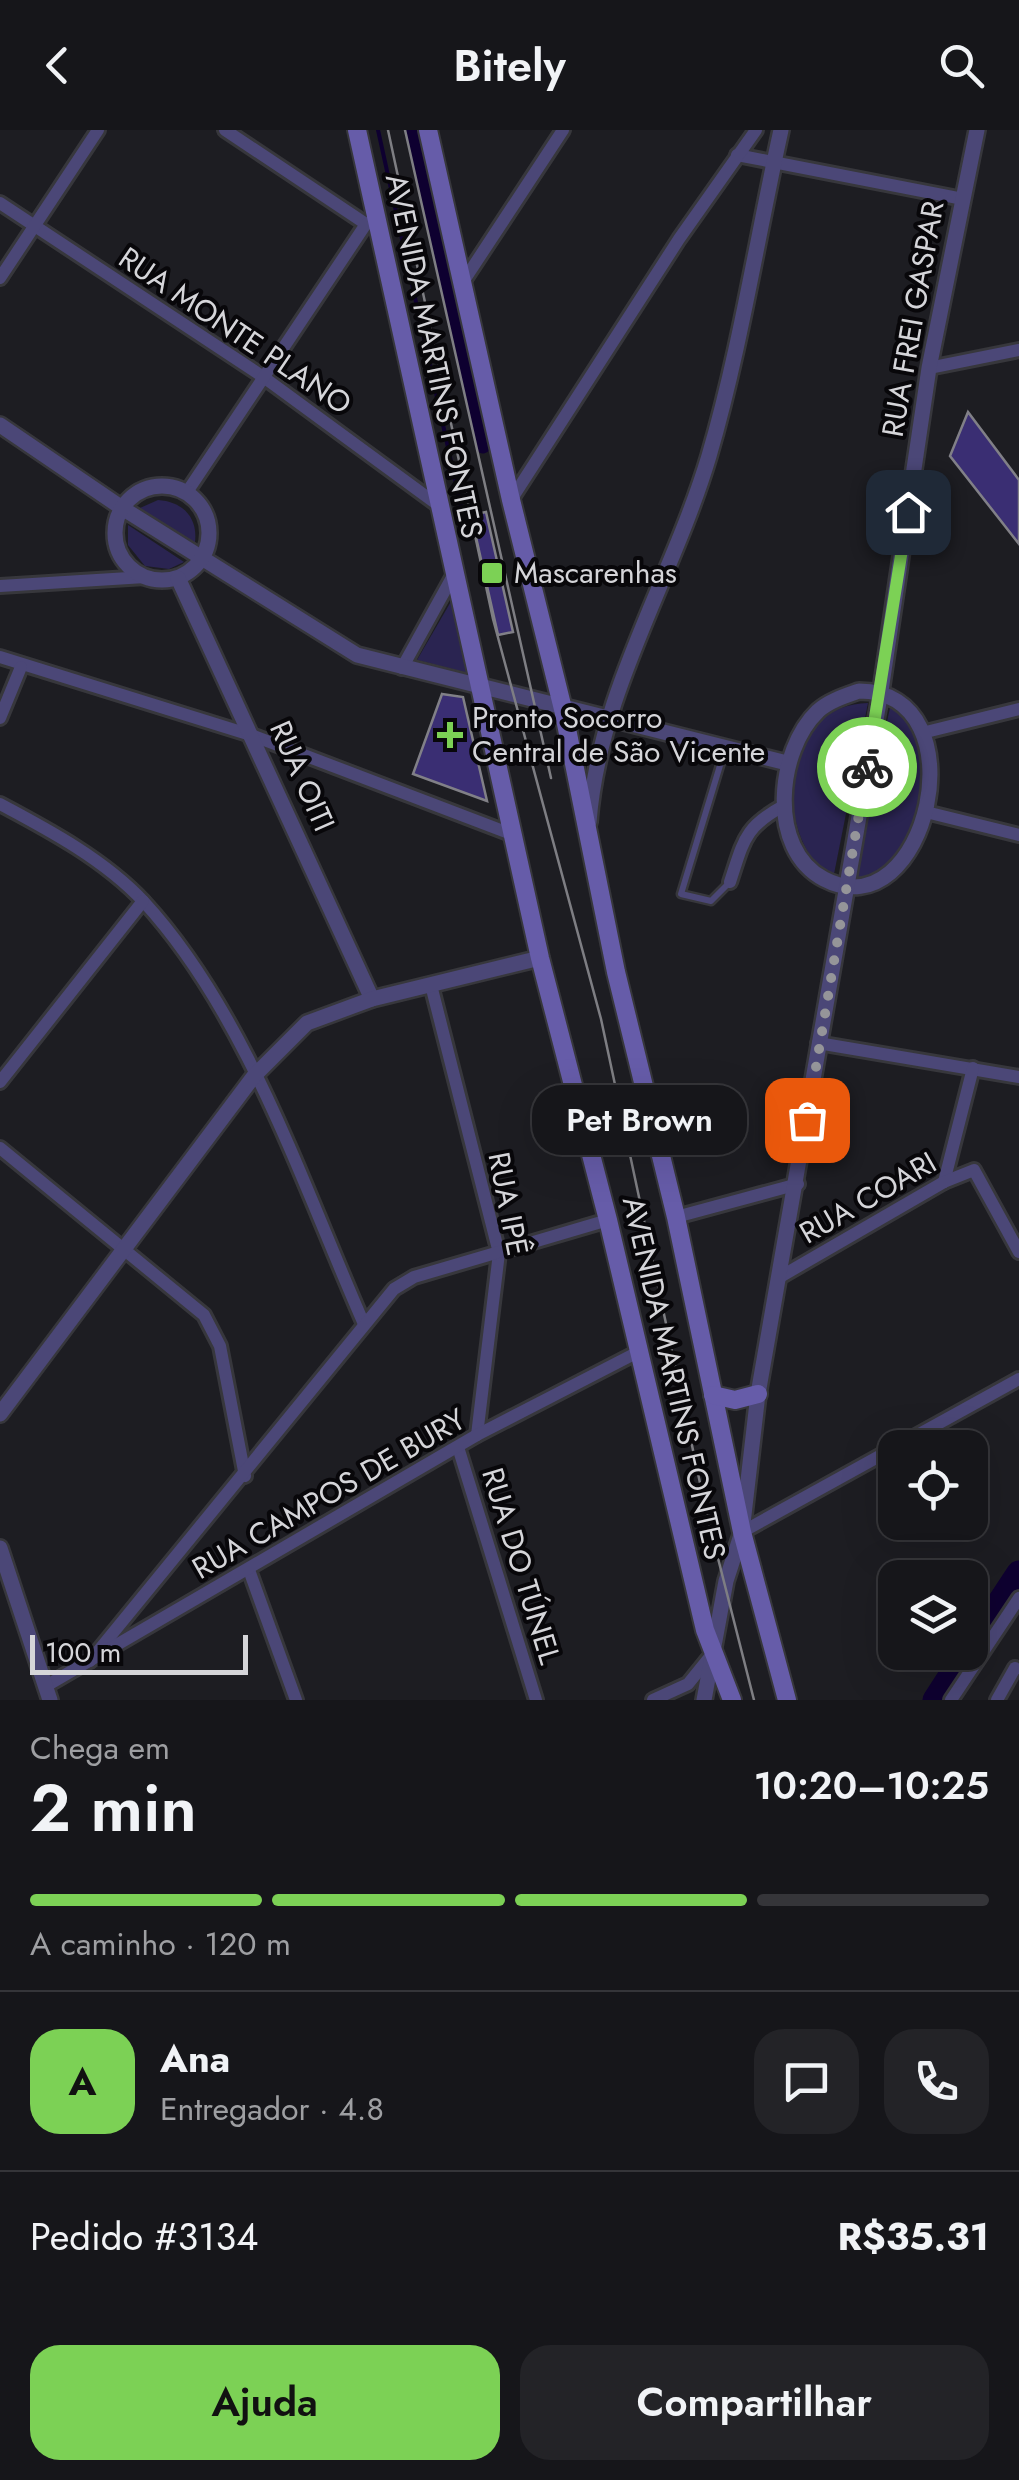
<!DOCTYPE html>
<html lang="pt">
<head>
<meta charset="utf-8">
<style>
	body { margin:0; font-family:Jost,sans-serif; background:#232327; color:#f1f3f6; height:100vh; display:flex; flex-direction:column; font-size:38px; white-space:nowrap }
	* { box-sizing:border-box; margin:0 }
	p { font-size:32px; color:#9e9fa2 }
	.icon { flex:none; width:55px; height:55px; fill:none; stroke:currentColor; stroke-width:2; stroke-linecap:round; stroke-linejoin:round }
	.map { position:relative; height:1570px; overflow:hidden }
	.drawer { display:flex; flex-direction:column; background:#16161a; flex:1 }
	.drawer>* { flex:none }
	.fabs { position:absolute; left:878px; top:1300px; display:grid; gap:20px }
	.fabs a { display:grid; place-items:center; width:110px; height:110px; border-radius:20px; background:#16161a; box-shadow:0 10px 40px #0002,0 0 0 2px #353539; font-size:50px }
	.scale { position:absolute; left:30px; bottom:25px; width:218px; box-sizing:border-box; padding-left:10px; border:5px solid #d5d5d9; border-top:0; font-size:28px; line-height:35px; white-space:nowrap; color:#d5d5d9; -webkit-text-stroke:8px #08070a; paint-order:stroke }
	.pin { position:absolute; display:grid; place-items:center; width:85px; height:85px; color:#fff; margin:-42px; border-radius:20px; box-shadow:0 5px 15px #0006 }
	.courier { position:absolute; display:grid; place-items:center; width:100px; height:100px; margin:-50px; border:8px solid #7cd155; border-radius:50%; background:#fff; color:#222; box-shadow:0 2px 12px #0007 }
	.bubble { position:absolute; height:70px; border-radius:30px; background:#16161a; box-shadow:0 10px 40px #0002,0 0 0 2px #353539; font-size:32px; font-weight:600; line-height:70px; text-align:center }
	.summary em { font-style:normal; font-weight:600 }
	.summary div { display:flex; flex-direction:column-reverse }
	.summary { display:flex; align-items:center; justify-content:space-between; height:170px; padding:0 30px }
	h1 { font-size:65px; font-weight:600; line-height:75px }
	.bar { display:grid; grid-template-columns:repeat(4,1fr); gap:15px 10px; align-content:center; height:120px; padding:0 30px }
	.bar i { height:12px; border-radius:8px; background:#353539 }
	.bar .selected { background:#7cd155 }
	.bar p { grid-column:span 4 }
	.line { display:flex; align-items:center; gap:25px; padding:0 30px; border-top:2px solid #353539 }
	.line div { flex:1 }
	.round { display:grid; place-items:center; flex:none; width:105px; height:105px; border-radius:30px; background:#232327 }
	.primary-button { display:flex; gap:20px; margin-top:auto; padding:20px 30px }
	.primary-button a { flex:1; height:115px; border-radius:30px; background:#7cd155; color:#111; font-size:40px; font-weight:600; line-height:115px; text-align:center }
	.primary-button a+a { background:#232327; color:#f1f3f6 }
	header { display:flex; justify-content:space-between; align-items:center; height:130px; padding:0 30px; background:#16161a; font-size:45px; font-weight:600 }
	.map>svg:first-child { display:block }
</style>
</head>
<body>
<header><svg class="icon" aria-label="back" viewBox="0 0 24 24"><path d="M15 5l-7 7 7 7"/></svg>Bitely<svg class="icon" aria-label="search" viewBox="0 0 24 24"><circle cx="10" cy="10" r="6"/><path d="M15 15l6 6"/></svg></header>
<div class="map">
<svg width="1019" height="1570" viewBox="0 0 1019 1570">
	<rect width="100%" height="100%" fill="#1d1d22"/>
	<!-- green -->
	<g fill="#2a2451">
		<path d="M158,370C186,372 200,391 194,418L140,378Z"/>
		<path d="M128,395L184,432L169,439L145,436L128,415Z"/>
		<path d="M453,468L472,544L417,530Z"/>
		<path d="M868,573L834,744H826C771,697 783,574 868,573Z"/>
		<path d="M890,578C944,608 926,722 874,747C868,750 857,750 851,752Z"/>
	</g>
	<g fill="none" stroke-linecap="round" stroke-linejoin="round">
		<!-- stream -->
		<path stroke="#0e0030" stroke-width="4" d="M378,0L466,399"/>
		<!-- canal -->
		<path stroke="#0e0030" stroke-width="15" d="M412,0L483,316"/>
		<!-- river -->
		<g stroke="#0e0030" stroke-width="25">
			<path d="M970,1517L1019,1443"/>
			<path d="M935,1570L966,1522"/>
		</g>
	</g>
	<!-- building -->
	<g fill="#3a2e73" stroke="#818087" stroke-width="2.5">
		<path d="M968,282L1019,350V414L950,326Z"/>
		<path d="M486,382L513,502L498,505L471,385Z"/>
		<path d="M442,564L463,567L487,671L413,644Z"/>
	</g>
	<g fill="none" stroke-linecap="round" stroke-linejoin="round">
		<!-- service casing -->
		<g stroke="#37373c" stroke-width="11">
			<path id="service" d="M725,619L681,764L711,771L729,753"/>
		</g>
		<!-- minor casing -->
		<g stroke="#37373c" stroke-width="18">
			<g id="minor">
				<path d="M225,0L366,94"/>
				<path d="M737,25L963,69"/>
				<path d="M0,73L262,246L438,375"/>
				<path d="M0,148L98,0"/>
				<path d="M461,155L563,0"/>
				<path d="M929,238L1019,220"/>
				<path d="M187,362L366,94L376,91"/>
				<path d="M511,370L679,109L756,0"/>
				<path d="M0,456L145,447"/>
				<path d="M0,527L254,606L511,704"/>
				<path d="M402,538L454,444"/>
				<path d="M0,588L21,537"/>
				<path d="M922,603L1019,579"/>
				<path d="M0,674C49,700 105,730 144,772C247,884 303,1056 364,1194"/>
				<path d="M926,682L1019,705"/>
				<path d="M730,752C744,710 744,697 785,675"/>
				<path d="M431,855L499,1123L477,1305"/>
				<path d="M818,913L1019,947"/>
				<path d="M0,952L143,771"/>
				<path d="M0,1018L204,1185L220,1216L245,1346"/>
				<path d="M944,1052L973,938"/>
				<path d="M676,1087L798,1054"/>
				<path d="M780,1147L944,1052L974,1040L1019,1122"/>
				<path d="M458,1317L536,1570"/>
				<path d="M742,1402L1019,1249"/>
				<path d="M249,1440L296,1570"/>
				<path d="M90,1531L394,1159L414,1147L608,1090"/>
				<path d="M46,1556L477,1305L640,1221"/>
				<path d="M653,1570L688,1554L709,1528"/>
				<path d="M951,1570L1019,1468"/>
				<path d="M997,1570L1015,1538"/>
			</g>
		</g>
		<!-- tertiary casing -->
		<g stroke="#37373c" stroke-width="20">
			<g id="tertiary">
				<path d="M0,295L122,378L357,525L787,633"/>
				<circle cx="162" cy="403" r="47"/>
				<path d="M178,448L372,869"/>
				<path d="M859,561C983,561 927,803 824,749C767,719 777,620 818,581C829,571 845,566 859,561Z"/>
				<path d="M589,692C599,561 672,450 709,326C740,220 757,108 781,0"/>
				<path d="M0,1284L254,946L307,893L372,869L540,828"/>
				<path d="M0,1418L50,1570"/>
				<path d="M704,1570L726,1451L742,1402L758,1264L881,561L929,238L977,0"/>
			</g>
		</g>
		<!-- secondary casing -->
		<g stroke="#37373c" stroke-width="22">
			<g id="secondary">
				<path d="M357,0L540,828L608,1090L705,1500L732,1570"/>
				<path d="M428,0L511,370L563,579L616,842L676,1087L742,1402L787,1570"/>
				<path d="M713,1265L735,1270L758,1264"/>
			</g>
		</g>
		<!-- service -->
		<use href="#service" stroke="#4b4777" stroke-width="6"/>
		<!-- minor -->
		<use href="#minor" stroke="#4b4777" stroke-width="12"/>
		<!-- tertiary -->
		<use href="#tertiary" stroke="#4b4777" stroke-width="15"/>
		<!-- secondary -->
		<use href="#secondary" stroke="#665ca9" stroke-width="18"/>
		<!-- tram -->
		<g stroke="#7e7e83" stroke-width="2.5">
			<path d="M388,0L493,489L601,889L706,1381L754,1570"/>
			<path d="M405,0L551,648"/>
		</g>
	</g>
	<g fill="none" stroke-linecap="round" stroke-linejoin="round">
		<!-- done -->
		<path stroke="#959599" stroke-width="10" stroke-dasharray="0 18" d="M807,990L867,637"/>
		<!-- route -->
		<path stroke="#7cd155" stroke-width="12" d="M867,637L908,382"/>
	</g>
	<!-- markers -->
	<g fill="#7cd155" stroke="#08070a" stroke-width="4">
		<rect x="480" y="431" width="24" height="24" rx="5"/>
		<path d="M445 590h10v10h10v10h-10v10h-10v-10h-10v-10h10z"/>
	</g>
	<g text-anchor="middle" stroke-width="8" stroke-linejoin="round" paint-order="stroke">
		<!-- street labels -->
		<g font-size="30" fill="#d5d5d9" stroke="#08070a">
			<text transform="translate(913 189) rotate(-80)" y="10">RUA FREI GASPAR</text>
			<text transform="translate(235 201) rotate(34)" y="10">RUA MONTE PLANO</text>
			<text transform="translate(434 226) rotate(78)" y="10">AVENIDA MARTINS FONTES</text>
			<text transform="translate(302 646) rotate(66)" y="10">RUA OITI</text>
			<text transform="translate(868 1068) rotate(-30)" y="10">RUA COARI</text>
			<text transform="translate(508 1074) rotate(79)" y="10">RUA IPÊ</text>
			<text transform="translate(674 1248) rotate(77)" y="10">AVENIDA MARTINS FONTES</text>
			<text transform="translate(329 1364) rotate(-30)" y="10">RUA CAMPOS DE BURY</text>
			<text transform="translate(521 1436) rotate(73)" y="10">RUA DO TÚNEL</text>
		</g>
		<!-- poi labels -->
		<g font-size="30" fill="#d5d5d9" stroke="#08070a" text-anchor="start">
			<text x="514" y="453">Mascarenhas</text>
			<text x="472" y="598">Pronto Socorro<tspan x="472" dy="34">Central de São Vicente</tspan></text>
		</g>
	</g>
</svg>
<div class="fabs">
<a><svg class="icon" aria-label="locate" viewBox="0 0 24 24"><circle cx="12" cy="12" r="6"/><path d="M12 2v4M12 18v4M2 12h4M18 12h4"/></svg></a>
<a><svg class="icon" aria-label="layers" viewBox="0 0 24 24"><path d="M12 4l9 5-9 5-9-5zM3 14l9 5 9-5"/></svg></a>
</div>
<div class="scale">100 m</div>
<div class="pin" style="left:807px;top:990px;background:#ea580c"><svg class="icon" aria-label="bag" viewBox="0 0 24 24"><path d="M5 8h14l-1 12H6zM9 8a3 3 0 0 1 6 0"/></svg></div>
<div class="pin" style="left:908px;top:382px;background:#1f2937"><svg class="icon" aria-label="home" viewBox="0 0 24 24"><path d="M3 11l9-7 9 7M6 9v11h12V9"/></svg></div>
<div class="courier" style="left:867px;top:637px"><svg class="icon" aria-label="bike" viewBox="0 0 24 24"><circle cx="6" cy="16" r="4"/><circle cx="18" cy="16" r="4"/><path d="M6 16l4-8h5l3 8M10 8l3 8H6M13 5h3"/></svg></div>
<div class="bubble" style="left:532px;top:955px;width:215px">Pet Brown</div>
</div>
<section class="drawer">
<div class="summary"><div><h1>2 min</h1><p>Chega em</p></div><em>10:20–10:25</em></div>
<div class="bar"><i class="selected"></i><i class="selected"></i><i class="selected"></i><i></i><p>A caminho · 120 m</p></div>
<div class="line" style="height:180px"><b class="round" style="background:#7cd155;color:#111">A</b><div><b>Ana</b><p>Entregador · 4.8</p></div><a class="round"><svg class="icon" aria-label="chat" viewBox="0 0 24 24"><path d="M4 5h16v11H9l-5 4z"/></svg></a><a class="round"><svg class="icon" aria-label="phone" viewBox="0 0 24 24"><path d="M5 4h4l2 5-3 2q2 4 5 5l2-3 5 2v4C11 20 4 13 5 4z"/></svg></a></div>
<div class="line" style="height:130px"><div>Pedido #3134</div><b>R$35.31</b></div>
<div class="primary-button"><a>Ajuda</a><a>Compartilhar</a></div>
</section>
</body>
</html>
